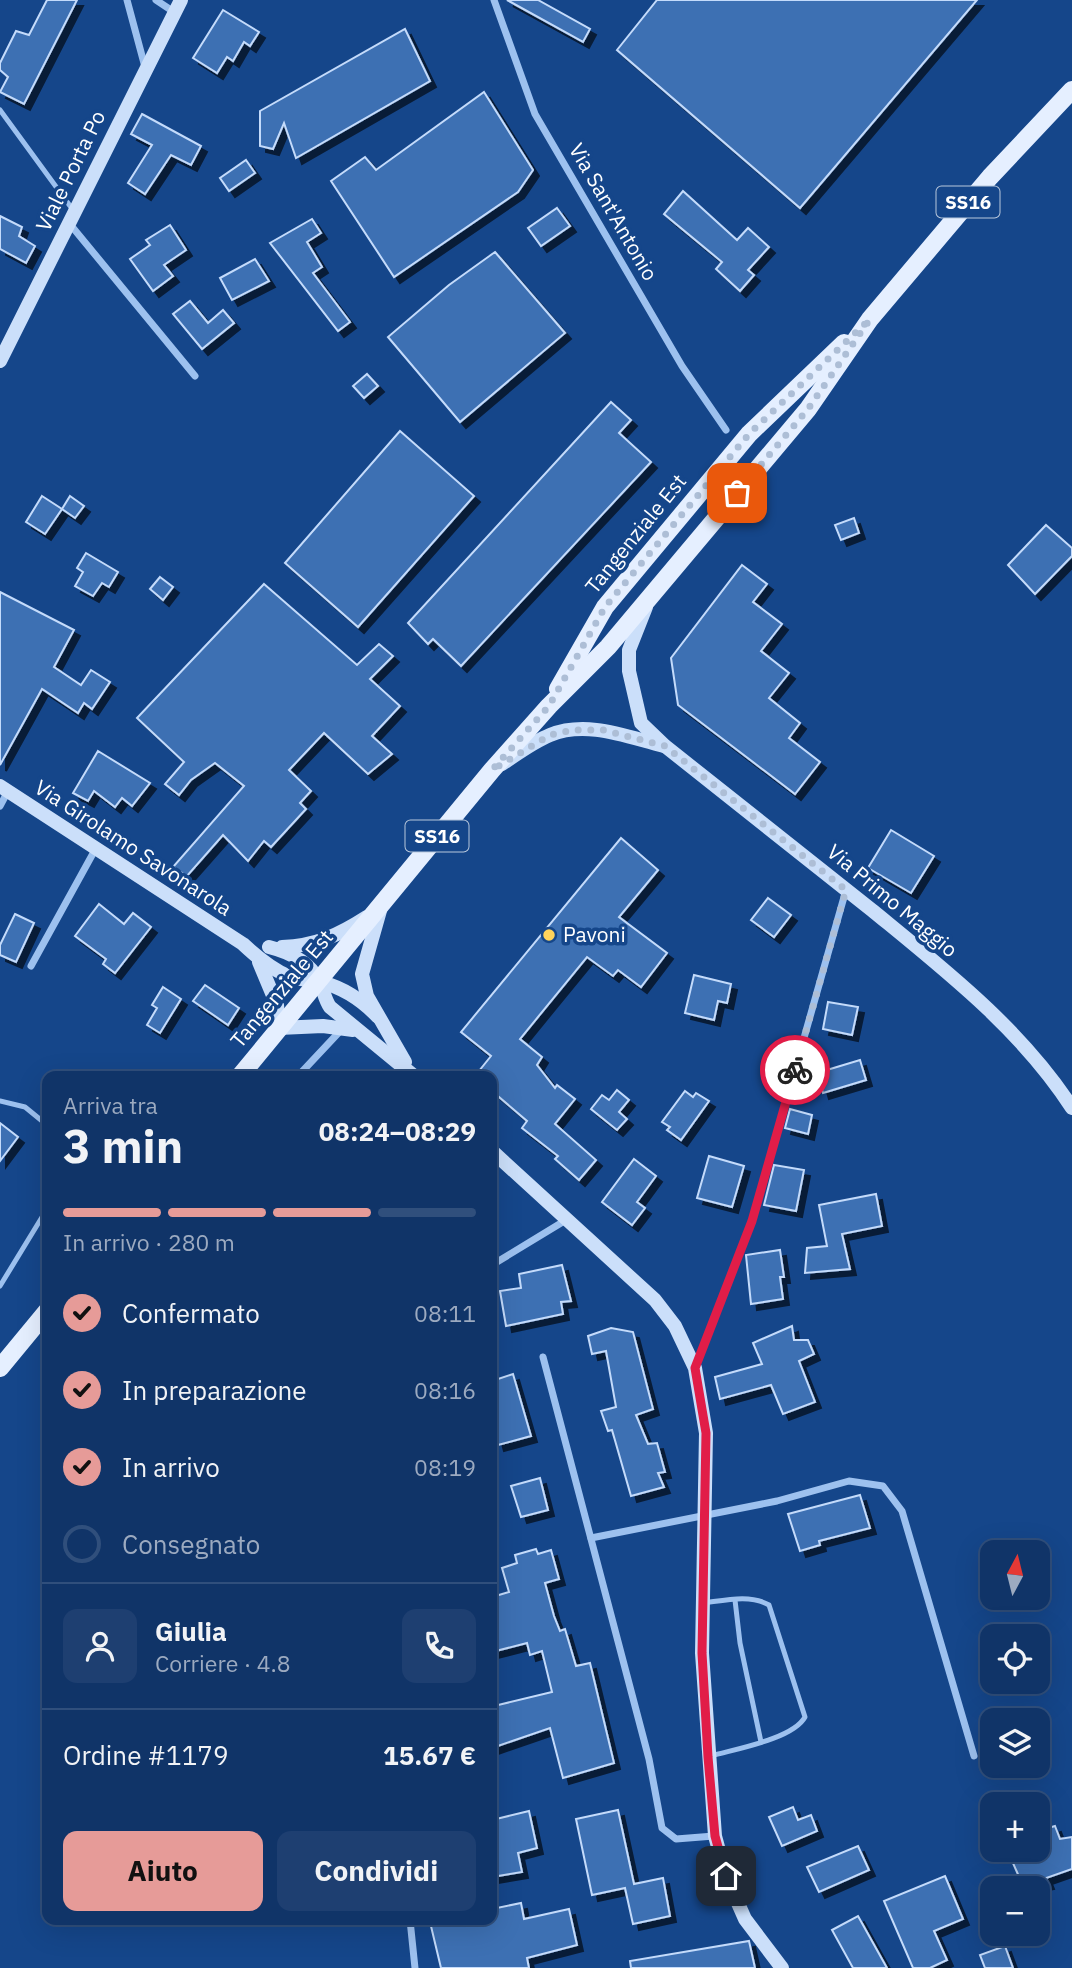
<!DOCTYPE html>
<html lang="it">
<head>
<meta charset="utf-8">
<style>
	body { margin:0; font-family:"IBM Plex Sans",sans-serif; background:#1e3f71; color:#f1f3f6; height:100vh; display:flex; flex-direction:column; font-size:26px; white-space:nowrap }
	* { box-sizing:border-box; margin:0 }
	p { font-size:23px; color:#9caac0 }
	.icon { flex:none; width:38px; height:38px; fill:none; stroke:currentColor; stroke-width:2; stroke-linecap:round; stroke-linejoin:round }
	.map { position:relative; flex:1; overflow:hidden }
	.sheet { position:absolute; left:42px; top:1071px; width:455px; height:854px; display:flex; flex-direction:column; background:#103468; border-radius:14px; box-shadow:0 7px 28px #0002,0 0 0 2px #304f7c }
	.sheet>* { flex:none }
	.needle { width:46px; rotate:7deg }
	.tools { position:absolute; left:980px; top:1540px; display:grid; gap:14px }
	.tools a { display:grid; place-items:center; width:70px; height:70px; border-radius:14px; background:#103468; box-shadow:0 7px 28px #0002,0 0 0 2px #304f7c; font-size:35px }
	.pin { position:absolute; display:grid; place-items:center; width:60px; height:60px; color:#fff; margin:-30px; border-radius:14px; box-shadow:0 4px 10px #0006 }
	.courier { position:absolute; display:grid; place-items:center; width:70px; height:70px; margin:-35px; border:5px solid #e11d48; border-radius:50%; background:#fff; color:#222; box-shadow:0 2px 9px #0007 }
	.head em { font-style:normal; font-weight:700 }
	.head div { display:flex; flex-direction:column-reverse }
	.head { display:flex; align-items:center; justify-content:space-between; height:119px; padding:0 21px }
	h1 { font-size:46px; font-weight:700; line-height:52px }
	.bar { display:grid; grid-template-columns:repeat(4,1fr); gap:10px 7px; align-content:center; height:84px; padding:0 21px }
	.bar i { height:9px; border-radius:5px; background:#304f7c }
	.bar .selected { background:#e69b98 }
	.bar p { grid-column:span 4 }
	.line { display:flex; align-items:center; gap:18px; padding:0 21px; border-top:2px solid #304f7c }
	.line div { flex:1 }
	.round { display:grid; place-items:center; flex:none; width:74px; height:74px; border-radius:14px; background:#1e3f71 }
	ol { padding:0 21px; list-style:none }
	li { display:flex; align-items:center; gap:21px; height:77px }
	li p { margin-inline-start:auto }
	li .icon { padding:7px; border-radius:50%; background:#e69b98; color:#111; stroke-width:4 }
	li:last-child { color:#9caac0 }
	li i { width:38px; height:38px; border:4px solid #304f7c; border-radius:50% }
	.cta { display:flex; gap:14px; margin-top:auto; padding:14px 21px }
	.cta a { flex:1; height:80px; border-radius:14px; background:#e69b98; color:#111; font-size:28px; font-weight:700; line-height:80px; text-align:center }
	.cta a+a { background:#1e3f71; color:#f1f3f6 }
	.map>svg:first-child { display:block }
</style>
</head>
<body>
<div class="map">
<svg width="1072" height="1968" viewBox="0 0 1072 1968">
	<defs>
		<filter id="shadow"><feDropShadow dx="6" dy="6" stdDeviation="0" flood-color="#0009"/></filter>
	</defs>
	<rect width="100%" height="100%" fill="#15468a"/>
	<!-- building -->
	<g fill="#3d70b3" stroke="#c4dbfb" stroke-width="2" filter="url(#shadow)">
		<path d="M47,0H77L24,104L0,92L8,77L0,70V63L16,31L29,35Z"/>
		<path d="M507,0H538L590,29L583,42Z"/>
		<path d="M657,0H977L800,208L617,50Z"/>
		<path d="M223,10L259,32L250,46L244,42L233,61L227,57L217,73L193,58Z"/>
		<path d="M405,29L430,81L296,158L284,123L273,149L260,146V111Z"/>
		<path d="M484,92L533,170L518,192L394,277L331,181L365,157L376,170Z"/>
		<path d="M142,114L201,146L191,165L171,155L145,194L128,183L152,145L131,134Z"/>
		<path d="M246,160L255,173L229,191L220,178Z"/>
		<path d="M683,191L737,240L748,228L769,247L748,270L754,275L740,291L716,269L722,262L664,214Z"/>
		<path d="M557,208L570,226L541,246L528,228Z"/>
		<path d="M0,216L22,227L19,236L35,246L26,263L0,249Z"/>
		<path d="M312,219L321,233L307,242L322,267L313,273L350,322L338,331L270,243Z"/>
		<path d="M170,225L186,250L164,265L173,276L153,291L130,259L150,245L146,240Z"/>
		<path d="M495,252L565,333L460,422L388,337L449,285Z"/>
		<path d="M255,259L269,281L232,300L220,278Z"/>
		<path d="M190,301L208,323L223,310L234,323L202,349L173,314Z"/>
		<path d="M367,374L378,386L364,398L353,386Z"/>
		<path d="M611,402L631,420L619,433L651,462L461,666L433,639L428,644L408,623Z"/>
		<path d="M400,431L474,496L358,627L285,563Z"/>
		<path d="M42,496L62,509L45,534L26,522Z"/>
		<path d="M70,496L84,506L75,518L62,509Z"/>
		<path d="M854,518L859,533L841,540L835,525Z"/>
		<path d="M1046,525L1072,548V556L1035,594L1008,565Z"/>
		<path d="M86,553L118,572L109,587L102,583L93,596L75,586L83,572L77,568Z"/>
		<path d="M742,565L767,584L753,602L782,624L761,651L789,673L769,698L800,723L789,738L820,762L795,794L678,705L671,658Z"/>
		<path d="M160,577L173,587L163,600L150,589Z"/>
		<path d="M264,584L357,665L379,644L393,656L370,679L400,706L372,736L392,754L368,774L324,733L289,770L311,791L300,803L306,809L271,847L264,841L248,861L223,835L187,876L173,867L244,786L215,763L191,780L179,795L165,784L184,762L137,718Z"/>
		<path d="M0,592L74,630L54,667L81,685L91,670L110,682L92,709L84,703L78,713L42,689L0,765Z"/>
		<path d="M98,751L150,783L132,806L122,798L115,807L94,791L88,801L73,793Z"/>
		<path d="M891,830L934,856L911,893L868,868Z"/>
		<path d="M621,838L658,870L619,917L667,953L641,987L618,970L613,976L587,957L520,1039L542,1057L537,1065L555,1088L557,1085L575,1099L555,1124L596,1160L579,1180L555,1159L558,1156L522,1128L527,1121L492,1091V1076H475L491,1056L461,1032Z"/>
		<path d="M768,898L791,915L774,937L751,920Z"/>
		<path d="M99,904L124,924L133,913L151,927L115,973L103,964L106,959L75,936Z"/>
		<path d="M15,914L34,923L16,962L0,955V945Z"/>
		<path d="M694,975L731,984L727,1003L718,1001L714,1020L685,1013Z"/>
		<path d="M205,985L239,1008L228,1025L193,1001Z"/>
		<path d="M163,987L181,999L160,1033L147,1025L157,1008L152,1005Z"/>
		<path d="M828,1002L858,1007L852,1035L823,1029Z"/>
		<path d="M860,1060L866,1080L823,1093L817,1073Z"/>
		<path d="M617,1090L629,1100L619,1112L627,1119L617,1130L591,1109L602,1095L609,1100Z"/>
		<path d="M685,1091L693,1097L696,1093L709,1101L681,1140L667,1130L670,1127L662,1122Z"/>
		<path d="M790,1109L812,1115L808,1134L785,1128Z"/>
		<path d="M0,1123L18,1137L0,1161Z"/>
		<path d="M709,1156L744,1166L732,1207L697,1198Z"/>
		<path d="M634,1159L656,1176L637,1202L645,1208L632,1225L602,1202Z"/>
		<path d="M774,1165L804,1170L796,1211L764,1205Z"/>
		<path d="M876,1194L882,1226L842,1234L850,1269L805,1273L807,1248L827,1246L819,1205Z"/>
		<path d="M780,1250L784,1277H780L783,1299L751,1304L746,1255Z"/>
		<path d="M562,1265L571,1301L561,1302L563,1314L506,1326L500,1291L521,1288L519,1274Z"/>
		<path d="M792,1326L794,1340H808L814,1354L799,1361L815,1402L783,1414L771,1385L720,1399L715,1377L762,1364L753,1343Z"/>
		<path d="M611,1328L633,1332L653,1409L636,1415L648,1444L657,1443L665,1472L658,1473L664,1487L631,1496L612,1430L608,1431L601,1411L616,1407L606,1351L592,1354L588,1336Z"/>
		<path d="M513,1374L531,1436L498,1445L492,1424V1381Z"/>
		<path d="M540,1478L548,1510L521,1517L511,1486Z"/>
		<path d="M860,1495L870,1528L819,1541L820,1545L800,1551L788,1514Z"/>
		<path d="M536,1549L538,1554L551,1550L559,1579L545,1583L554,1616L560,1631L565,1629L576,1666L590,1663L614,1763L563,1778L550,1728L492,1748V1720L497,1719L498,1705L552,1692L542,1651L530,1655L527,1643L492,1652V1597L509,1592L502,1568L517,1563L515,1555Z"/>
		<path d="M793,1807L798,1820L811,1815L817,1831L782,1846L769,1817Z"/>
		<path d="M618,1810L634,1884L663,1878L670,1916L633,1924L625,1888L592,1895L576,1819Z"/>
		<path d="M529,1811L537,1848L518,1853L522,1872L492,1877V1826H496V1819Z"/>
		<path d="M1055,1826L1060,1839L1072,1837V1869L1046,1878L1048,1883L1024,1888L1009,1854L1038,1850V1831Z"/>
		<path d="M858,1846L869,1870L819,1892L807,1867Z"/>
		<path d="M945,1876L963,1919L934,1931L947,1960L930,1968H913L884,1901Z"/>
		<path d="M521,1903L524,1919L569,1909L577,1945L527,1958L529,1968H441L430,1922L492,1920V1909Z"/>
		<path d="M858,1916L887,1968H853L832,1930Z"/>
		<path d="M749,1941L755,1968H631L630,1961Z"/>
		<path d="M1005,1946L1013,1968H985L980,1955Z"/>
	</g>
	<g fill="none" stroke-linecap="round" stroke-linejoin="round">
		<!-- lane -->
		<g stroke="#9dc1ef" stroke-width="5">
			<path d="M0,110L73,210"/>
			<path d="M0,1101L25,1107L47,1125"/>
			<path d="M0,1286L47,1209"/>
			<path d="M735,1600L740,1643L761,1742"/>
			<path d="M704,1603C726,1600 750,1594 769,1605L805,1717C793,1739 735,1749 711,1756"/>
		</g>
		<!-- street -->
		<g stroke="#9dc1ef" stroke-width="7">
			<path d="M127,0L145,67"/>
			<path d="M156,0L174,12"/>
			<path d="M494,0L535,114L682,366L726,430"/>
			<path d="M69,223L195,376"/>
			<path d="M0,806L8,791"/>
			<path d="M31,966L96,848"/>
			<path d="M298,1076L343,1028"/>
			<path d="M492,1265L566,1220"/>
			<path d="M543,1357L649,1759L662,1828L676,1839L714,1836"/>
			<path d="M696,1366L752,1221L846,890"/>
			<path d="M591,1538L777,1501L849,1481L883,1486L902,1511L974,1756"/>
			<path d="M410,1920L415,1968"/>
		</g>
		<!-- secondary -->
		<g stroke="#cbdffa" stroke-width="14">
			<path d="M0,361L181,0"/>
			<path d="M646,607L629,650V671L641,723L665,746C735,801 804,856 873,911C945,970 1022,1030 1072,1108"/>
			<path d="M502,764C517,754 533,742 550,735C587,720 627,737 664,746"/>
			<path d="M0,786L243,944C257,957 271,969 288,976C299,981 310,979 321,982C344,988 362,1000 378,1017"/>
			<path d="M381,907L362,974L367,996L405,1062"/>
			<path d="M269,947C289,952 309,961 319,981C324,990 324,998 330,1007L414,1076"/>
			<path d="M282,947C316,946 339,935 367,917"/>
			<path d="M259,962L277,1005L279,1028L323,1026L353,1030"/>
			<path d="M492,1151L655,1300L675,1326L695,1368L706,1433L702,1653L715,1836L726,1876L745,1919L782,1968"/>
		</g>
		<!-- primary -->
		<g stroke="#e5efff" stroke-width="18">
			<path d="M558,689L605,607L749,434L844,343"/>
			<path d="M240,1076L492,770L549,706L608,647L808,409L870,319L990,177L1072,90"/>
			<path d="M0,1368L47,1311"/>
		</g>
	</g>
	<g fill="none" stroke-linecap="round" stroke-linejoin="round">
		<!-- done -->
		<path stroke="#adbed6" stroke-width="7" stroke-dasharray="0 12.6" d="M737,493L808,409L870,319L749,434L605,607L549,706L492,770L550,735L573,730H603L665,746L846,890L795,1070"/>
		<!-- route -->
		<path stroke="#e11d48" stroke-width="9" d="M726,1876L715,1836L708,1757L702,1653L706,1433L695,1368L752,1221L795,1070"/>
	</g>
	<!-- markers -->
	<circle fill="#ffd35b" stroke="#15468a" stroke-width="2.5" cx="549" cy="935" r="7"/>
	<g text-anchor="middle" stroke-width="7" stroke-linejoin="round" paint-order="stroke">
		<!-- shield labels -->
		<g fill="#15468a" stroke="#b9c8dc" stroke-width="2">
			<rect x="936.5" y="186.5" width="63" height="31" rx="5"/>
			<rect x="405.5" y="820.5" width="63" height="31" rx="5"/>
		</g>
		<g font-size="19" font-weight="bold" fill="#fff">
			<text x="968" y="209">SS16</text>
			<text x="437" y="843">SS16</text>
		</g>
		<!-- street labels -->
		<g font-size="21" fill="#fff" stroke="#15468a">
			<text transform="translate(71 171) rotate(-64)" y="7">Viale Porta Po</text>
			<text transform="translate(613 212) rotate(60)" y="7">Via Sant'Antonio</text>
			<text transform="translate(636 534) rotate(-51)" y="7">Tangenziale Est</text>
			<text transform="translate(133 848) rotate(33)" y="7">Via Girolamo Savonarola</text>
			<text transform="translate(892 901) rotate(40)" y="7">Via Primo Maggio</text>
			<text transform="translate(282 989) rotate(-50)" y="7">Tangenziale Est</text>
		</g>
		<!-- poi labels -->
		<g font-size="21" fill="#fff" stroke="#15468a" text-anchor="start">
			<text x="563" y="942">Pavoni</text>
		</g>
	</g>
</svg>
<div class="tools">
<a><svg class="needle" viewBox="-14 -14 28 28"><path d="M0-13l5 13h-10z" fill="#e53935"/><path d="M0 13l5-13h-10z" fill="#9caac0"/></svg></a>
<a><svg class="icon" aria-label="locate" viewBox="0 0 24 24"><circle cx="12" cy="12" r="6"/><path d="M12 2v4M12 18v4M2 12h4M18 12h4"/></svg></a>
<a><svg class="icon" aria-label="layers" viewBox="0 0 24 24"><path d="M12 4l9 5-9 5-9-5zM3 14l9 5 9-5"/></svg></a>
<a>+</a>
<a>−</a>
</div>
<div class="pin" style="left:737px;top:493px;background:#ea580c"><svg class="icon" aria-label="bag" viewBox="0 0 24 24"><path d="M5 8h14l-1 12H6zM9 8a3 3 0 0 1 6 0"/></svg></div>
<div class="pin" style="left:726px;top:1876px;background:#1f2937"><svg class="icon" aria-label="home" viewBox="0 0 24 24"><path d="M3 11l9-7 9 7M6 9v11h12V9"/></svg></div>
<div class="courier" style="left:795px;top:1070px"><svg class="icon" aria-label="bike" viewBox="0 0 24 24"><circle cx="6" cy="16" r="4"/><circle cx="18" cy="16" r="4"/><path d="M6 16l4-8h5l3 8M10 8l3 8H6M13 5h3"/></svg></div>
<section class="sheet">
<div class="head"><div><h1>3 min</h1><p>Arriva tra</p></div><em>08:24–08:29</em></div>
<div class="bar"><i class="selected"></i><i class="selected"></i><i class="selected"></i><i></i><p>In arrivo · 280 m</p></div>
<ol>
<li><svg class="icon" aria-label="check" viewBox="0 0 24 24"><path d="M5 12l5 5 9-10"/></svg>Confermato<p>08:11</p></li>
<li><svg class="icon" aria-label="check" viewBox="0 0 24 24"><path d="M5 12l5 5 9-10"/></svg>In preparazione<p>08:16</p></li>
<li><svg class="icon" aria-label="check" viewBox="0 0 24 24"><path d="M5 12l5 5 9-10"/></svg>In arrivo<p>08:19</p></li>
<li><i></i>Consegnato</li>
</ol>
<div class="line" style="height:126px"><a class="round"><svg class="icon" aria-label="person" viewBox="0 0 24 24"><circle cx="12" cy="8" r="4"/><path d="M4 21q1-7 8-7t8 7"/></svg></a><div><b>Giulia</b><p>Corriere · 4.8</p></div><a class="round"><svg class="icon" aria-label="phone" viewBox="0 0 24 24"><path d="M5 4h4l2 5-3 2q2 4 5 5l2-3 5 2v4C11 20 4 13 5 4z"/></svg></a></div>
<div class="line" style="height:91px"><div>Ordine #1179</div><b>15.67 €</b></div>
<div class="cta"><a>Aiuto</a><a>Condividi</a></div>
</section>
</div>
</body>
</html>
